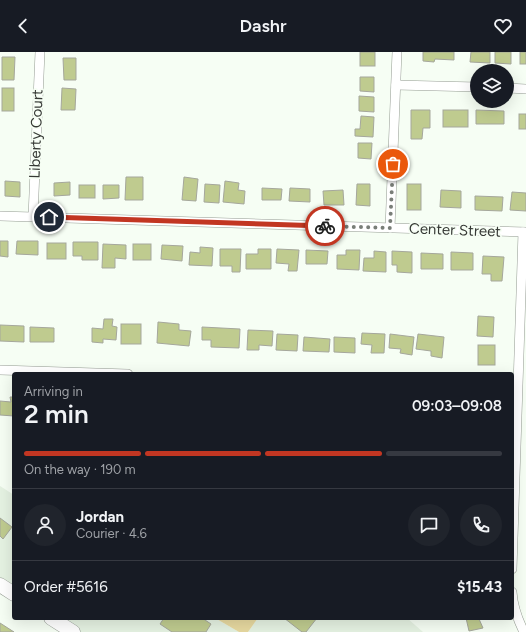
<!DOCTYPE html>
<html lang="en">
<head>
<meta charset="utf-8">
<style>
	body { margin:0; font-family:Figtree,sans-serif; background:#20242c; color:#f1f3f6; height:100vh; display:flex; flex-direction:column; font-size:15px; white-space:nowrap }
	* { box-sizing:border-box; margin:0 }
	p { font-size:13px; color:#9ea1a6 }
	.icon { flex:none; width:22px; height:22px; fill:none; stroke:currentColor; stroke-width:2; stroke-linecap:round; stroke-linejoin:round }
	.map { position:relative; flex:1; overflow:hidden }
	.panel { position:absolute; left:12px; top:320px; width:502px; height:248px; display:flex; flex-direction:column; background:#171b24; border-radius:4px; box-shadow:0 4px 16px #0002 }
	.panel>* { flex:none }
	.fabs { position:absolute; left:470px; top:12px; display:grid; gap:8px }
	.fabs a { display:grid; place-items:center; width:44px; height:44px; border-radius:50%; background:#171b24; box-shadow:0 4px 16px #0002; font-size:20px }
	.pin { position:absolute; display:grid; place-items:center; width:34px; height:34px; color:#fff; margin:-17px; border:2px solid #fff; border-radius:50%; box-shadow:0 1px 4px #0007 }
	.courier { position:absolute; display:grid; place-items:center; width:40px; height:40px; margin:-20px; border:3px solid #c23622; border-radius:50%; background:#fff; color:#222; box-shadow:0 1px 5px #0007 }
	.head em { font-style:normal; font-weight:600 }
	.head div { display:flex; flex-direction:column-reverse }
	.head { display:flex; align-items:center; justify-content:space-between; height:68px; padding:0 12px }
	h1 { font-size:26px; font-weight:600; line-height:30px }
	.bar { display:grid; grid-template-columns:repeat(4,1fr); gap:6px 4px; align-content:center; height:48px; padding:0 12px }
	.bar i { height:5px; border-radius:3px; background:#363941 }
	.bar .selected { background:#c23622 }
	.bar p { grid-column:span 4 }
	.line { display:flex; align-items:center; gap:10px; padding:0 12px; border-top:1px solid #363941 }
	.line div { flex:1 }
	.round { display:grid; place-items:center; flex:none; width:42px; height:42px; border-radius:21px; background:#20242c }
	header { display:flex; justify-content:space-between; align-items:center; height:52px; padding:0 12px; background:#171b24; font-size:18px; font-weight:600 }
	.map>svg:first-child { display:block }
</style>
</head>
<body>
<header><svg class="icon" aria-label="back" viewBox="0 0 24 24"><path d="M15 5l-7 7 7 7"/></svg>Dashr<svg class="icon" aria-label="heart" viewBox="0 0 24 24"><path d="M12 20l-8-8c-3-5 5-10 8-4 3-6 11-1 8 4z"/></svg></header>
<div class="map">
<svg width="526" height="580" viewBox="0 0 526 580">
	<rect width="100%" height="100%" fill="#f6fef4"/>
	<!-- built -->
	<g fill="#e5f2e2">
		<path d="M0,434L14,443V542L0,533Z"/>
		<path d="M51,566H215L239,580H73Z"/>
		<path d="M258,566H407L423,580H248Z"/>
	</g>
	<!-- green -->
	<path fill="#e7d9a0" d="M215,566H258L248,580H239Z"/>
	<!-- building -->
	<g fill="#bfcb8f" stroke="#a5a79c">
		<rect x="360" y="0" width="15" height="14"/>
		<path d="M423,0H454V8L435,7L434,10L423,9Z"/>
		<path d="M471,0H490V11L470,10Z"/>
		<path d="M495,0H511V12L495,11Z"/>
		<rect x="520" y="0" width="6" height="12"/>
		<path d="M2,5H15L14,28H2Z"/>
		<path d="M63,6H76V28H64Z"/>
		<path d="M360,25H374V40L360,39Z"/>
		<rect x="2" y="36" width="12" height="23"/>
		<path d="M62,36L76,37L75,58H61Z"/>
		<path d="M359,44L374,45V60L359,59Z"/>
		<path d="M411,58H430V76H423L422,87H411Z"/>
		<rect x="443" y="58" width="25" height="17"/>
		<path d="M476,58L504,59V72H476Z"/>
		<rect x="519" y="62" width="7" height="15"/>
		<path d="M361,64L374,65L373,85L355,84V77H360Z"/>
		<path d="M358,91H372L371,107L358,106Z"/>
		<path d="M126,125H143V148H125Z"/>
		<path d="M184,125L198,127L196,149L182,148Z"/>
		<path d="M5,129L20,130V145L5,144Z"/>
		<path d="M225,129L239,131L238,138L245,139L244,152L223,150Z"/>
		<path d="M70,130V143L54,144V131Z"/>
		<path d="M205,132L220,133L219,151L204,150Z"/>
		<path d="M357,132H370V154L356,153Z"/>
		<rect x="407" y="132" width="14" height="26"/>
		<rect x="79" y="133" width="16" height="13"/>
		<path d="M103,133H119V146L103,147Z"/>
		<path d="M262,136L282,137L281,148H262Z"/>
		<path d="M290,136L310,137V150L289,149Z"/>
		<path d="M343,138L344,153H324L323,139Z"/>
		<path d="M441,138L461,139V156L440,155Z"/>
		<path d="M512,140L526,141V159L510,158Z"/>
		<path d="M475,144L503,145L502,159L475,158Z"/>
		<path d="M0,189H8V205L0,204Z"/>
		<path d="M17,189H38V203L16,202Z"/>
		<path d="M73,190H98V208H82V204H73Z"/>
		<rect x="47" y="191" width="19" height="16"/>
		<path d="M103,192L126,193V207L115,206V216H102Z"/>
		<rect x="133" y="192" width="18" height="16"/>
		<path d="M162,193L183,194L182,209L161,207Z"/>
		<path d="M200,195L213,196L212,214L189,213L190,200L200,201Z"/>
		<path d="M220,197H241L240,220H232V214H220Z"/>
		<path d="M258,197H271V217H246V202H258Z"/>
		<path d="M277,197L299,198L297,219H288L289,212L276,211Z"/>
		<path d="M306,198L328,199L327,212H306Z"/>
		<path d="M346,198H360L359,218L337,217V203H346Z"/>
		<path d="M374,199L386,200V220L363,219L364,206H374Z"/>
		<path d="M392,199L412,200V221L397,220V213H392Z"/>
		<path d="M451,200L473,201V218H451Z"/>
		<path d="M421,201L443,202V217H421Z"/>
		<path d="M483,204L504,205L502,229H491V222H482Z"/>
		<path d="M478,264L494,265L493,285L477,284Z"/>
		<path d="M104,267H113L112,274L117,275L116,288L103,287V291L92,290V276L103,277Z"/>
		<path d="M158,270L179,272V278L191,279L189,294L157,291Z"/>
		<rect x="121" y="272" width="20" height="20"/>
		<path d="M0,273L24,274V290L0,289Z"/>
		<path d="M30,275L54,276V290H30Z"/>
		<path d="M202,275L240,277L239,296L211,295V288H202Z"/>
		<path d="M248,278L273,279L272,294L259,293V298H247Z"/>
		<path d="M362,281L385,282L384,301H371L372,293L361,292Z"/>
		<path d="M277,282L298,283L297,299L276,298Z"/>
		<path d="M390,282L414,285L412,303L400,301L401,297L389,296Z"/>
		<path d="M418,282L444,285L442,306L431,304V299L416,297Z"/>
		<path d="M304,285L330,287L329,300L303,299Z"/>
		<path d="M334,285L355,286V301L334,300Z"/>
		<rect x="478" y="293" width="17" height="20"/>
		<path d="M10,345H14V364L0,363V349L11,350Z"/>
		<path d="M0,466L12,475L3,487L0,484Z"/>
		<path d="M164,566H202L211,572L206,580H172L160,572Z"/>
		<path d="M284,566H317L306,580H302Z"/>
		<path d="M466,566H483L479,567L483,576L469,579Z"/>
		<path d="M0,571L14,580H0Z"/>
	</g>
	<g fill="none" stroke-linecap="round" stroke-linejoin="round">
		<!-- street casing -->
		<g stroke="#959c93" stroke-width="10">
			<g id="street">
				<path d="M396,33L477,35"/>
				<path d="M507,36L526,37"/>
				<path d="M0,164L526,180"/>
				<path d="M33,165L40,0"/>
				<path d="M390,176L397,0"/>
				<path d="M0,318L128,322"/>
				<path d="M512,517L523,180"/>
				<path d="M512,540C513,555 518,568 524,580"/>
			</g>
		</g>
		<!-- primary casing -->
		<g stroke="#959c93" stroke-width="15">
			<g id="primary">
				<path d="M0,533L14,542"/>
				<path d="M51,566L73,580"/>
			</g>
		</g>
		<!-- street -->
		<use href="#street" stroke="#fff" stroke-width="9"/>
		<!-- primary -->
		<use href="#primary" stroke="#fff" stroke-width="14"/>
	</g>
	<g fill="none" stroke-linecap="round" stroke-linejoin="round">
		<!-- done -->
		<path stroke="#797e78" stroke-width="4" stroke-dasharray="0 7.2" d="M325,174L390,176L393,112"/>
		<!-- route -->
		<path stroke="#c23622" stroke-width="5" d="M49,165L325,174"/>
	</g>
	<g text-anchor="middle" stroke-width="3.5" stroke-linejoin="round" paint-order="stroke">
		<!-- street labels -->
		<g font-size="15" fill="#363935" stroke="#f6fef4">
			<text transform="translate(36 82) rotate(-88)" y="5">Liberty Court</text>
			<text transform="translate(455 178) rotate(2)" y="5">Center Street</text>
		</g>
	</g>
</svg>
<div class="fabs">
<a><svg class="icon" aria-label="layers" viewBox="0 0 24 24"><path d="M12 4l9 5-9 5-9-5zM3 14l9 5 9-5"/></svg></a>
</div>
<div class="pin" style="left:393px;top:112px;background:#ea580c"><svg class="icon" aria-label="bag" viewBox="0 0 24 24"><path d="M5 8h14l-1 12H6zM9 8a3 3 0 0 1 6 0"/></svg></div>
<div class="pin" style="left:49px;top:165px;background:#1f2937"><svg class="icon" aria-label="home" viewBox="0 0 24 24"><path d="M3 11l9-7 9 7M6 9v11h12V9"/></svg></div>
<div class="courier" style="left:325px;top:174px"><svg class="icon" aria-label="bike" viewBox="0 0 24 24"><circle cx="6" cy="16" r="4"/><circle cx="18" cy="16" r="4"/><path d="M6 16l4-8h5l3 8M10 8l3 8H6M13 5h3"/></svg></div>
<section class="panel">
<div class="head"><div><h1>2 min</h1><p>Arriving in</p></div><em>09:03–09:08</em></div>
<div class="bar"><i class="selected"></i><i class="selected"></i><i class="selected"></i><i></i><p>On the way · 190 m</p></div>
<div class="line" style="height:72px"><a class="round"><svg class="icon" aria-label="person" viewBox="0 0 24 24"><circle cx="12" cy="8" r="4"/><path d="M4 21q1-7 8-7t8 7"/></svg></a><div><b>Jordan</b><p>Courier · 4.6</p></div><a class="round"><svg class="icon" aria-label="chat" viewBox="0 0 24 24"><path d="M4 5h16v11H9l-5 4z"/></svg></a><a class="round"><svg class="icon" aria-label="phone" viewBox="0 0 24 24"><path d="M5 4h4l2 5-3 2q2 4 5 5l2-3 5 2v4C11 20 4 13 5 4z"/></svg></a></div>
<div class="line" style="height:52px"><div>Order #5616</div><b>$15.43</b></div>
</section>
</div>
</body>
</html>
